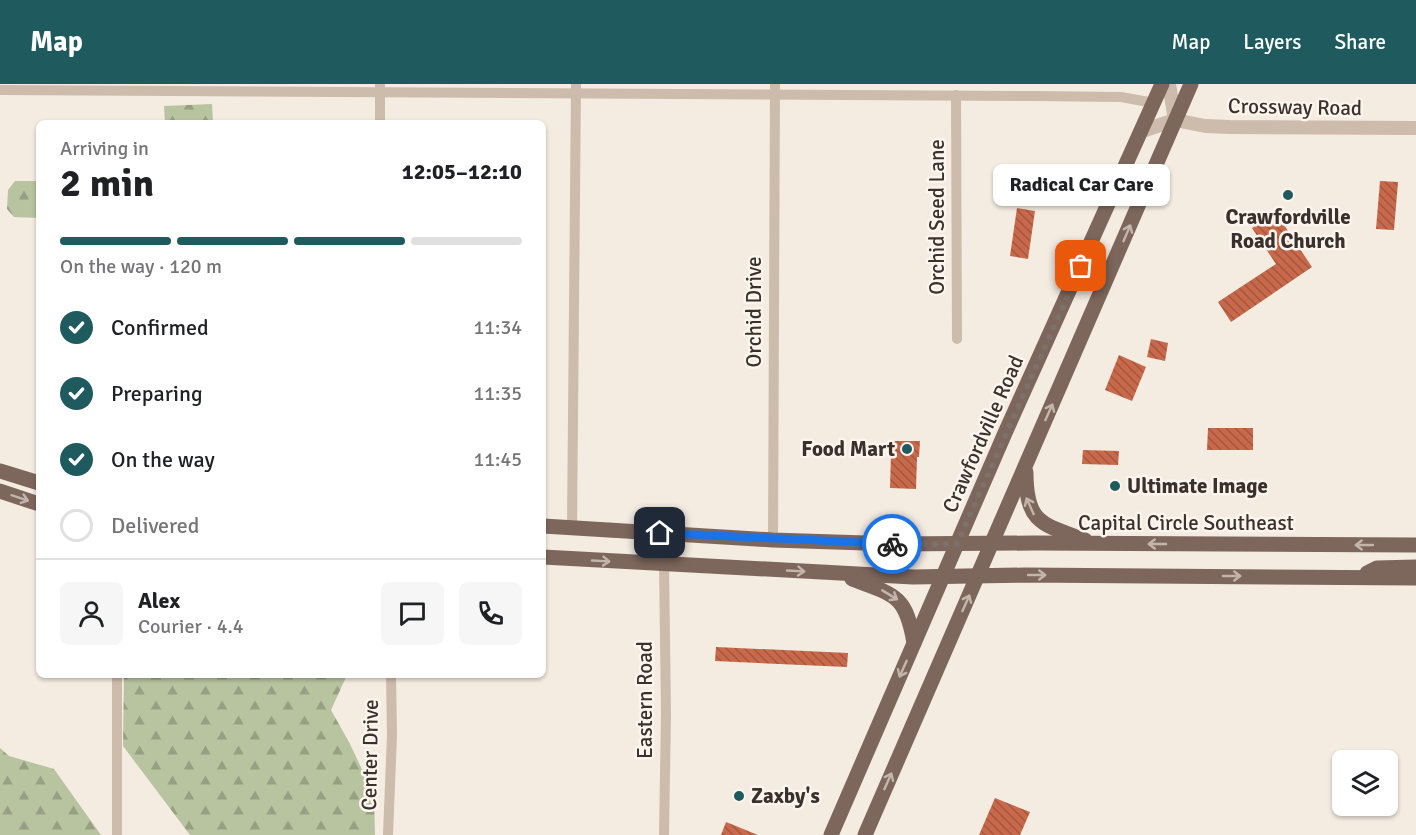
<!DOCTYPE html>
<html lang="en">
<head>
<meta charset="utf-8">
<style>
	body { margin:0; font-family:Signika,sans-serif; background:#f6f6f6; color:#202124; height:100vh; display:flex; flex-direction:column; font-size:22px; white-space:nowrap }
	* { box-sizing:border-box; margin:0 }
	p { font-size:20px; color:#757577 }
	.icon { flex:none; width:33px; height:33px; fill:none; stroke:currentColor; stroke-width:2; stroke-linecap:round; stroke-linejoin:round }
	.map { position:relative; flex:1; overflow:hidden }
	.drawer { position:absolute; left:36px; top:36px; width:510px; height:558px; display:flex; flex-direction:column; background:#fff; border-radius:9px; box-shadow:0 2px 4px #0004 }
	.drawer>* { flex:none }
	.fabs { position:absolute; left:1332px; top:666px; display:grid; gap:12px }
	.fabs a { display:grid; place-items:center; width:66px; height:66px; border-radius:9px; background:#fff; box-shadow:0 2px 4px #0004; font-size:30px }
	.pin { position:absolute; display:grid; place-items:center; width:51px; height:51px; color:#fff; margin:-26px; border-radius:12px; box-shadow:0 3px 9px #0006 }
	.courier { position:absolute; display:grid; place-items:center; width:60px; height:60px; margin:-30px; border:4px solid #1a73e8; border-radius:50%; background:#fff; color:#222; box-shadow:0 2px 8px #0007 }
	.bubble { position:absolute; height:42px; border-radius:9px; background:#fff; box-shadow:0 2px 4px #0004; font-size:20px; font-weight:800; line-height:42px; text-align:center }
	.head em { font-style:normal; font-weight:800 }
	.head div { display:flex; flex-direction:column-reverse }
	.head { display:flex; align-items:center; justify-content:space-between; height:102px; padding:0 24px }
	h1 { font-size:39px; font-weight:800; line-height:45px }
	.bar { display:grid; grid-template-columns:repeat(4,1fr); gap:9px 6px; align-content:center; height:72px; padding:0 24px }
	.bar i { height:8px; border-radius:4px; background:#e0e0e0 }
	.bar .current { background:#1f5a5e }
	.bar p { grid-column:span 4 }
	.line { display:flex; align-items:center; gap:15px; padding:0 24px; border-top:2px solid #e0e0e0 }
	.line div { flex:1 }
	.round { display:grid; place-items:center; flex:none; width:63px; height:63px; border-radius:9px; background:#f6f6f6 }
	ol { padding:0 24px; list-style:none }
	li { display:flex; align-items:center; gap:18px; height:66px }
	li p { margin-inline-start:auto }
	li .icon { padding:6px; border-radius:50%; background:#1f5a5e; color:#fff; stroke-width:4 }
	li:last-child { color:#757577 }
	li i { width:33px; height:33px; border:3px solid #e0e0e0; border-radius:50% }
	header { display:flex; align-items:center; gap:36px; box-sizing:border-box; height:84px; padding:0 30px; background:#1f5a5e; color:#fff }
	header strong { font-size:28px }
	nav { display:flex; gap:33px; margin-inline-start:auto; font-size:21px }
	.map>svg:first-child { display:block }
</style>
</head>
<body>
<header>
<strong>Map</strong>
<nav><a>Map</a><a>Layers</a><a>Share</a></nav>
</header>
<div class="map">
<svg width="1416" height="751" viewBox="0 0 1416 751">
	<defs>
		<pattern id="forest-firs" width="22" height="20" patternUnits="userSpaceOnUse" patternTransform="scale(1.5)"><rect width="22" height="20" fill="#b8c4a0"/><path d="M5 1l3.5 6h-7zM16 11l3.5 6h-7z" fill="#97a083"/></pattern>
		<pattern id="building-back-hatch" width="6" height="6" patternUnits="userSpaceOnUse" patternTransform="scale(1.5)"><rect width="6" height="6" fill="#c8694b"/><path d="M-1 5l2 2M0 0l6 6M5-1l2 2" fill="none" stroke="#a4573f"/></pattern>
	</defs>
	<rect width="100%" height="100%" fill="#f4ebe1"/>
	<!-- forest -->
	<g fill="url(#forest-firs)">
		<path d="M212,20L213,39H165L164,22Z"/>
		<path d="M15,97H39V134L14,133L7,125L8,106Z"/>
		<path d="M124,591H347L331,626L350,660L374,711L375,751H190L123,662Z"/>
		<path d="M0,664L9,672L54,685L101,751H0Z"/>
	</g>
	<!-- building -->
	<g fill="url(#building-back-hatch)">
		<path d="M1380,97L1398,98L1394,146L1376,145Z"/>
		<path d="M1017,124L1035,127L1028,175L1010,172Z"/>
		<path d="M1276,129L1312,183L1231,238L1218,218L1276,180L1252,144Z"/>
		<path d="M1151,255L1168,259L1165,277L1147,273Z"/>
		<path d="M1119,271L1146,283L1132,317L1105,306Z"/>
		<path d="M1208,344H1253V366H1207Z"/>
		<path d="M894,357H920L919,373H917L916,405L890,404L891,370H894Z"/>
		<path d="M1083,366L1119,367L1118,381L1082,380Z"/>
		<path d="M716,563L848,569L847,583L715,577Z"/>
		<path d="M995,714L1030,728L1020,751H979Z"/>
		<path d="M726,738L758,751H721Z"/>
	</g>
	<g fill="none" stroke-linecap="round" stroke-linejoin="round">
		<!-- minor -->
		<g stroke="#cdbbac" stroke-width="10">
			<path d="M0,6L1035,12L1121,13L1154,19"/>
			<path d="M956,11L957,255"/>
			<path d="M380,39V0"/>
			<path d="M572,444L576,0"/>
			<path d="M773,456L775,0"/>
			<path d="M117,591V751"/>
			<path d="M388,751L392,651L391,591"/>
			<path d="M664,751L666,629L664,480"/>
		</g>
		<!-- tertiary -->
		<g stroke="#cdbbac" stroke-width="14">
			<path d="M1169,0L1175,36"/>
			<path d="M1142,47L1175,36L1205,42L1230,43L1416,44"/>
		</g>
		<!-- primary -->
		<g stroke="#7d675c" stroke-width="15">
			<path d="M0,387L39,399"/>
			<path d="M1026,388C1026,439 1041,440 1085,456"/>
			<path d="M0,407L39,420"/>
			<path d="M543,442L773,456L896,460L1034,459L1416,461"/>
			<path d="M543,473L913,493L1025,491L1416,494"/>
			<path d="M1367,489L1377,484L1416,483"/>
			<path d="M852,495C895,511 906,511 914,559"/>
			<path d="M831,751L1005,349L1162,0"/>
			<path d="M865,751L1191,0"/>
		</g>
	</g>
	<!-- one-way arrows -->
	<defs><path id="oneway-shaft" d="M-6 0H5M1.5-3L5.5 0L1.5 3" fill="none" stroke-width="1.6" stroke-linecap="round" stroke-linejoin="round" transform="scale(1.5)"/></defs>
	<g stroke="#c2b5ac">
		<use href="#oneway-shaft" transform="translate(1127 149) rotate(-67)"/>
		<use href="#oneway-shaft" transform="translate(1049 328) rotate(-66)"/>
		<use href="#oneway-shaft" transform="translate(20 414) rotate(18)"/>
		<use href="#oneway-shaft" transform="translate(1030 422) rotate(-114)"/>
		<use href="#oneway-shaft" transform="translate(1157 460) rotate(-180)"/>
		<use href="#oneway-shaft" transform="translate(1364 461) rotate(-180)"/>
		<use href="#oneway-shaft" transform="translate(601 477) rotate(3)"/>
		<use href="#oneway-shaft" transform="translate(796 487) rotate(3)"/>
		<use href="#oneway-shaft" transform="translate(1037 491)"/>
		<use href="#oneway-shaft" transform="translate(1232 492)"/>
		<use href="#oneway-shaft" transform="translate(890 511) rotate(31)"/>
		<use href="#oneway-shaft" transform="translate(966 519) rotate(-66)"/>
		<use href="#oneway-shaft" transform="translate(903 585) rotate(114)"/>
		<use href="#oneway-shaft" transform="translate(888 697) rotate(-66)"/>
	</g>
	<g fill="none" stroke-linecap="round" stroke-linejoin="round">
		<!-- done -->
		<path stroke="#7c716b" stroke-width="6" stroke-dasharray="0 10.8" d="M892,460H957L1081,182"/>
		<!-- route -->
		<path stroke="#1a73e8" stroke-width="8" d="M660,449L892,460"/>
	</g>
	<!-- markers -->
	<g fill="#1f5a5e" stroke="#fbf5ee" stroke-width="2">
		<circle cx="1288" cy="111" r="6"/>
		<circle cx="907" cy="365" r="6"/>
		<circle cx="1115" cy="402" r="6"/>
		<circle cx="739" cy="712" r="6"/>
	</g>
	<g text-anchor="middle" stroke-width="5" stroke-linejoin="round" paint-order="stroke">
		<!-- street labels -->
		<g font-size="21" fill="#3b302b" stroke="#fbf5ee">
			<text transform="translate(1295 23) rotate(1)" y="7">Crossway Road</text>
			<text transform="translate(937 133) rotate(-90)" y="7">Orchid Seed Lane</text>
			<text transform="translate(754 228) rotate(-90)" y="7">Orchid Drive</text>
			<text transform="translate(983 350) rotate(-66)" y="7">Crawfordville Road</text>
			<text x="1186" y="446">Capital Circle Southeast</text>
			<text transform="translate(645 616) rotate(-90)" y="7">Eastern Road</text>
			<text transform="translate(370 671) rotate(-89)" y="7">Center Drive</text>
		</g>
		<!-- poi labels -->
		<g font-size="21" font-weight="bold" fill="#3b302b" stroke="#fbf5ee" text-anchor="start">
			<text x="1288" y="140" text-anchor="middle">Crawfordville<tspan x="1288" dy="24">Road Church</tspan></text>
			<text x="895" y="372" text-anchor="end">Food Mart</text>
			<text x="1127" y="409">Ultimate Image</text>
			<text x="751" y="719">Zaxby's</text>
		</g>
	</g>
</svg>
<div class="fabs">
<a><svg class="icon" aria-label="layers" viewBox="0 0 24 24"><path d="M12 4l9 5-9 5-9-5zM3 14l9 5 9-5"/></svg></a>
</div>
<div class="pin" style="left:1081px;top:182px;background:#ea580c"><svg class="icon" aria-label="bag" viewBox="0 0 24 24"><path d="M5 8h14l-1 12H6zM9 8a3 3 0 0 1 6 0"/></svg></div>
<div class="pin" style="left:660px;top:449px;background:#1f2937"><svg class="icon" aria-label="home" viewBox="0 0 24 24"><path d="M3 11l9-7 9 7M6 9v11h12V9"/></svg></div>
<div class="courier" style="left:892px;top:460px"><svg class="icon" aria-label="bike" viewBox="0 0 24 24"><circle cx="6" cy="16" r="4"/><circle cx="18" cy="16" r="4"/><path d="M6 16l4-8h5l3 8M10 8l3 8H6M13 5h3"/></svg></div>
<div class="bubble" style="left:993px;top:80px;width:177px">Radical Car Care</div>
<section class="drawer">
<div class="head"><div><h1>2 min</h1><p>Arriving in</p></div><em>12:05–12:10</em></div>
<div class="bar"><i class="current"></i><i class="current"></i><i class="current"></i><i></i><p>On the way · 120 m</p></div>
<ol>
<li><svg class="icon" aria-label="check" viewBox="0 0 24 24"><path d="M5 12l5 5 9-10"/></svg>Confirmed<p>11:34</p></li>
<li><svg class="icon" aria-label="check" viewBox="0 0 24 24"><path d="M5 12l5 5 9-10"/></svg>Preparing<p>11:35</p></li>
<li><svg class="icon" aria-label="check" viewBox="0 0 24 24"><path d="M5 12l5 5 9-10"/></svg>On the way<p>11:45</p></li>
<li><i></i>Delivered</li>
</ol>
<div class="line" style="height:108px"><a class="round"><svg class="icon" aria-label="person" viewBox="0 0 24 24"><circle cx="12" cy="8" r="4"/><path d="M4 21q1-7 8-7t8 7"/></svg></a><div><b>Alex</b><p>Courier · 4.4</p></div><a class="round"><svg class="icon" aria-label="chat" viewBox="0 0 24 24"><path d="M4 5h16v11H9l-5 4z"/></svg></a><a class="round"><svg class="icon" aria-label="phone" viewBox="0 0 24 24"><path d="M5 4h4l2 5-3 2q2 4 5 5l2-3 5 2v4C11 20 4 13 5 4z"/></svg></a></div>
</section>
</div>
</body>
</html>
